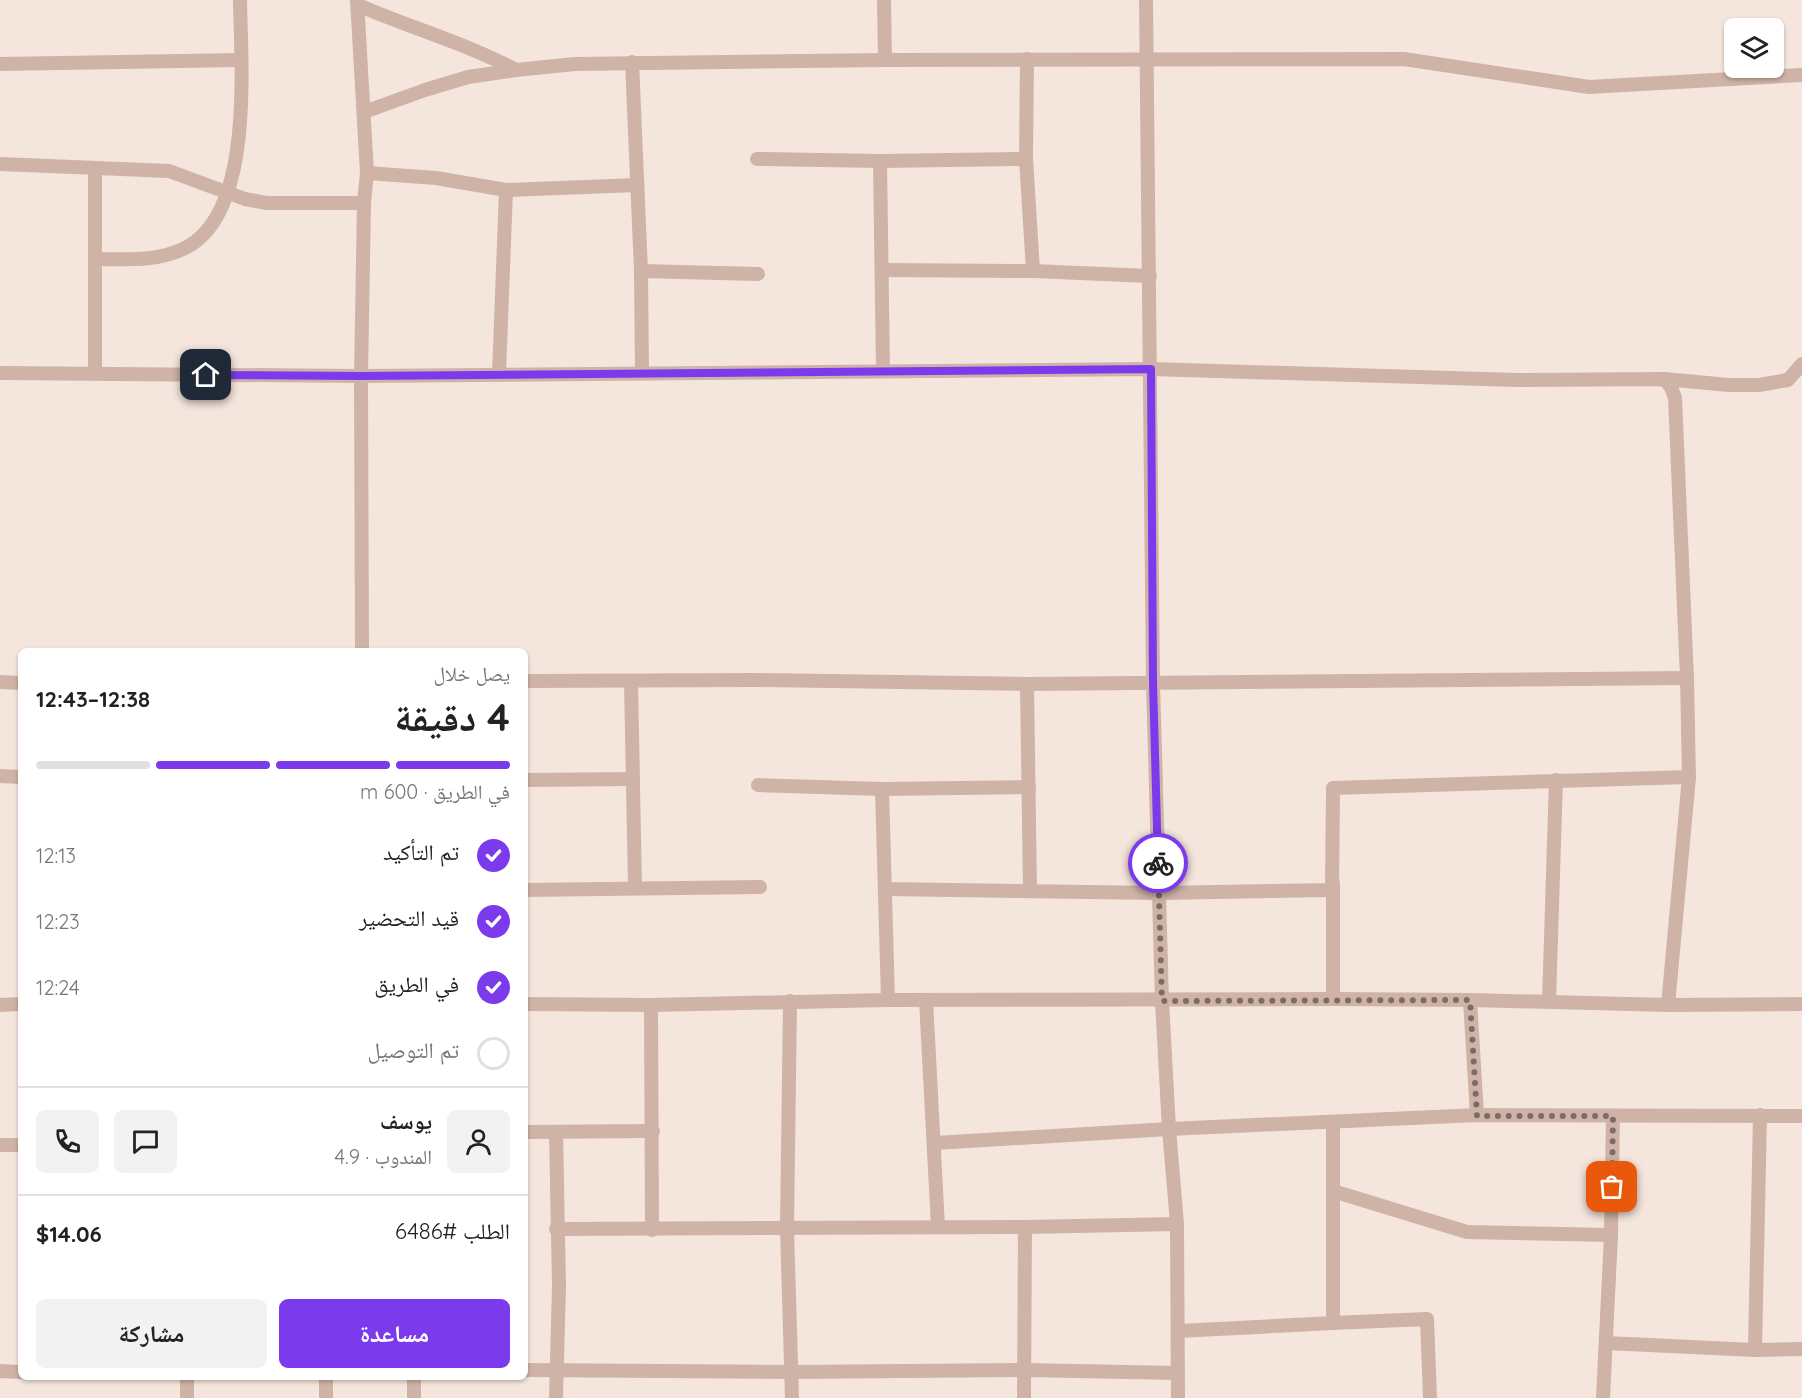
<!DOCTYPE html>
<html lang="ar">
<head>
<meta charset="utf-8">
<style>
	body { margin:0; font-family:Quicksand,"Noto Naskh Arabic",sans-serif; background:#f2f2f2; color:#222; direction:rtl; height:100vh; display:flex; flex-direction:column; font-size:22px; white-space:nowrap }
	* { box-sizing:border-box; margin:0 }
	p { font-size:20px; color:#767676 }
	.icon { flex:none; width:33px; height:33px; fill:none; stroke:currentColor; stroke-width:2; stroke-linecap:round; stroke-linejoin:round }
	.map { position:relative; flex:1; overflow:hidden; direction:ltr }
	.drawer { position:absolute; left:18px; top:648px; width:510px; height:732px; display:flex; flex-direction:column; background:#fff; border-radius:9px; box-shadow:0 2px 4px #0004; direction:rtl }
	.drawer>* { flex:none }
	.buttons { position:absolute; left:1724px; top:18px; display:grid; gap:12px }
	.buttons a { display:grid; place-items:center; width:60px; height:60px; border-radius:9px; background:#fff; box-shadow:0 2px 4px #0004; font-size:30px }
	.pin { position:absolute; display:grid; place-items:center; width:51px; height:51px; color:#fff; margin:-26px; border-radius:12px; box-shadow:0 3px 9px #0006 }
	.courier { position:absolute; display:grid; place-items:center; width:60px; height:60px; margin:-30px; border:4px solid #7c3aed; border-radius:50%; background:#fff; color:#222; box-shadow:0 2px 8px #0007 }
	.headline em { font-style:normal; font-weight:700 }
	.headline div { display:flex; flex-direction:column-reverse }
	.headline { display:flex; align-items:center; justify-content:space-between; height:102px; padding:0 18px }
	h1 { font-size:39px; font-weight:700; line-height:45px }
	.bar { display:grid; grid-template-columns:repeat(4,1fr); gap:9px 6px; align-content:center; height:72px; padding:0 18px }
	.bar i { height:8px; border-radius:4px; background:#e0e0e0 }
	.bar .current { background:#7c3aed }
	.bar p { grid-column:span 4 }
	.line { display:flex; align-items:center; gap:15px; padding:0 18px; border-top:2px solid #e0e0e0 }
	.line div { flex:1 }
	.round { display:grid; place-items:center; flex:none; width:63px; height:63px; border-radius:9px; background:#f2f2f2 }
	ol { padding:0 18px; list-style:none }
	li { display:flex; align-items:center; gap:18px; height:66px }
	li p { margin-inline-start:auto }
	li .icon { padding:6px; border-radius:50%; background:#7c3aed; color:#fff; stroke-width:4 }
	li:last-child { color:#767676 }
	li i { width:33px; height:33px; border:3px solid #e0e0e0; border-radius:50% }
	.primary-button { display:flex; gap:12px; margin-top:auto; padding:12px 18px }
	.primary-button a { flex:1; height:69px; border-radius:9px; background:#7c3aed; color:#fff; font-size:24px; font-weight:700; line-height:69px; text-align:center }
	.primary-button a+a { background:#f2f2f2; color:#222 }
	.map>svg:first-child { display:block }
</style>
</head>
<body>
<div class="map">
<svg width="1802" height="1398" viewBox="0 0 1802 1398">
	<rect width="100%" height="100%" fill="#f5e6dd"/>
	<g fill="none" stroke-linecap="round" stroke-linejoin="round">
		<!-- street -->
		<g stroke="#cfb3a7" stroke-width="14">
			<path d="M357,0L367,173L364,203L361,376L362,651"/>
			<path d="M884,0L885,60"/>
			<path d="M1146,0L1153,682L1162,1001L1169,1129L1177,1224L1178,1398"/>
			<path d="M358,5C411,28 465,43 516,70"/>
			<path d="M1027,59L1026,159L1033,271"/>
			<path d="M632,62L641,271L642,373"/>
			<path d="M0,64L240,60"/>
			<path d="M364,112L425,90L468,77L516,70L575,64L885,60L1404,59L1589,87L1802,75"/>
			<path d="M757,159L880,161L1026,159"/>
			<path d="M880,161L883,371"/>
			<path d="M0,164L169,171L245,199L266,203H364"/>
			<path d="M95,168V374"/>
			<path d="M367,173L436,178L506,190L637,185"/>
			<path d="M95,259C125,259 158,262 185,248C254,214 241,66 240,0"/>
			<path d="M882,270L1033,271L1150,276"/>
			<path d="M641,271L758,274"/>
			<path d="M0,373L361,376L1151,369L1517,380L1664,379L1729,385H1759L1788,380L1802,364"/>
			<path d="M499,374L506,190"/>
			<path d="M1664,379L1671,387L1675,398L1687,678L1689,777L1668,1005"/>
			<path d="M525,681L755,680L1027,684L1687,678"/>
			<path d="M631,681L635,888"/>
			<path d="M0,682L21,683"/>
			<path d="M1027,684L1030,891"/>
			<path d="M0,776L21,777"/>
			<path d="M525,780L633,779"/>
			<path d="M758,785L882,789L1029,787"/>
			<path d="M882,789L888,1000"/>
			<path d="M885,889L1159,893L1332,890L1333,788L1689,777"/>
			<path d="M525,890L760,887"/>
			<path d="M1333,999V883"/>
			<path d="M926,1000L938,1227"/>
			<path d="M1470,1000L1477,1115"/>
			<path d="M790,1001L787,1229L792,1398"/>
			<path d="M1549,1001L1556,780"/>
			<path d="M525,1004L651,1005L888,1000L1333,999L1470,1000L1668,1005L1802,1004"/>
			<path d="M0,1005L21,1004"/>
			<path d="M651,1005L652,1230"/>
			<path d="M1333,1122V1323L1427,1319L1430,1398"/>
			<path d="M525,1132L653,1131"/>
			<path d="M556,1132L559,1286L556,1398"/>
			<path d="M935,1143L1169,1129L1477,1115L1802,1116"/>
			<path d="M0,1145H21"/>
			<path d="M1333,1191L1467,1232L1611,1235"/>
			<path d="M556,1229L1025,1227L1177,1224"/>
			<path d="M1178,1331L1333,1323"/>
			<path d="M1606,1343L1755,1350L1802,1349"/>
			<path d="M1755,1350L1760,1115"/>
			<path d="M525,1370L792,1372L1024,1370L1178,1373"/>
			<path d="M0,1371L21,1372"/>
			<path d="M187,1398V1377"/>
			<path d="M326,1398V1377"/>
			<path d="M414,1398V1377"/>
			<path d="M1024,1398L1025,1227"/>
			<path d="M1603,1398L1611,1235L1613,1116"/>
		</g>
	</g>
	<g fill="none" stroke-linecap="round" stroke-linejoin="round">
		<!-- done -->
		<path stroke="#7b6c67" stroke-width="6" stroke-dasharray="0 10.8" d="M1158,863L1162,1001L1470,1000L1477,1116H1613L1612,1187"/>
		<!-- route -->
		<path stroke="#7c3aed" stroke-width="8" d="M206,375L361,376L1151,369L1153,682L1158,863"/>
	</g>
</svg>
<div class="buttons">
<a><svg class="icon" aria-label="layers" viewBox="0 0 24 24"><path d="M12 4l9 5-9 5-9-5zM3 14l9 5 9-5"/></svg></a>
</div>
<div class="pin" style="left:1612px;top:1187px;background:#ea580c"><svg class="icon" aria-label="bag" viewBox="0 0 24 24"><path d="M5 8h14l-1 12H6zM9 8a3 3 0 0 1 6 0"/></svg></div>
<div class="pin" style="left:206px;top:375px;background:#1f2937"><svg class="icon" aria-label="home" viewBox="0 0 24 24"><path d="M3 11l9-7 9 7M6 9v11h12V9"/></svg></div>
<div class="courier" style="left:1158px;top:863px"><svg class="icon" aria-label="bike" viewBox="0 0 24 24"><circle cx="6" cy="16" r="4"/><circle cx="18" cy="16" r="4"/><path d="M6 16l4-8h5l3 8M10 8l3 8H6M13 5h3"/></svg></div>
<section class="drawer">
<div class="headline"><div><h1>4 دقيقة</h1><p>يصل خلال</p></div><em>12:38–12:43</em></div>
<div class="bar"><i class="current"></i><i class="current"></i><i class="current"></i><i></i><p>في الطريق · 600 m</p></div>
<ol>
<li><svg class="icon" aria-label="check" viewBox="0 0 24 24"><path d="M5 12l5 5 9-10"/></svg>تم التأكيد<p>12:13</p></li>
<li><svg class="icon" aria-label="check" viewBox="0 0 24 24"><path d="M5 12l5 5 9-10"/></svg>قيد التحضير<p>12:23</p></li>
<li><svg class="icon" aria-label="check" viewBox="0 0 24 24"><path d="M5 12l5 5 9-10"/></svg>في الطريق<p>12:24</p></li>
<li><i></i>تم التوصيل</li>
</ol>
<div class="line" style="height:108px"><a class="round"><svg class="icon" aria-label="person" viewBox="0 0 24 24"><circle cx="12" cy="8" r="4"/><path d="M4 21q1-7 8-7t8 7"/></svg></a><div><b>يوسف</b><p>المندوب · 4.9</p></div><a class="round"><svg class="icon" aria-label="chat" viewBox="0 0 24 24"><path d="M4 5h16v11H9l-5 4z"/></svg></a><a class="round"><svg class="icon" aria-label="phone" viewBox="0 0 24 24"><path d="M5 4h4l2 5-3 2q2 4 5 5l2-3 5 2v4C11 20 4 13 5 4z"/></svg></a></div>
<div class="line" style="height:78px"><div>الطلب #6486</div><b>$14.06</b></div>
<div class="primary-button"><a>مساعدة</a><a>مشاركة</a></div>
</section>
</div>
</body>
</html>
